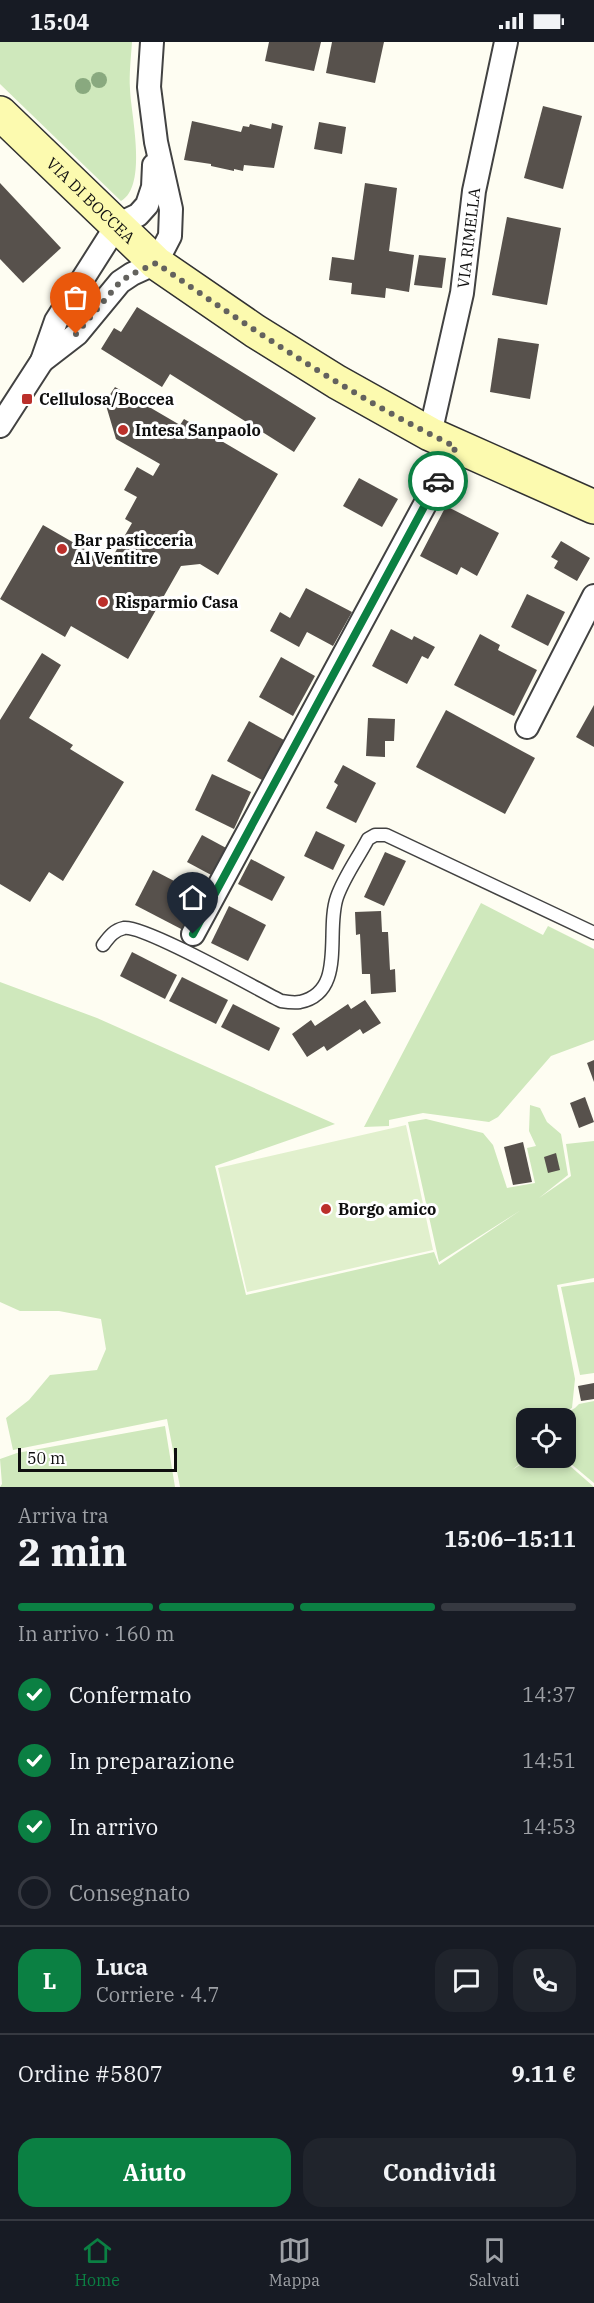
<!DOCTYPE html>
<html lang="it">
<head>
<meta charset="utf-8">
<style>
	body { margin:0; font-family:"IBM Plex Serif",serif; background:#20242c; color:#f1f3f6; height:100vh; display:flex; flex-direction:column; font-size:22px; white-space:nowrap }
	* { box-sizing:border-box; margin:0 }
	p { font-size:20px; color:#9ea1a6 }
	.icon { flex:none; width:33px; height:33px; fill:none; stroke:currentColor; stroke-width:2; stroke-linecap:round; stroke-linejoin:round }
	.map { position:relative; height:1445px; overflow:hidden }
	.sheet { display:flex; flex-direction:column; background:#171b24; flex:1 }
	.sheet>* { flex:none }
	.fabs { position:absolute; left:516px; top:1366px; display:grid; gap:12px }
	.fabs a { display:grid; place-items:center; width:60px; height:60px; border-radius:12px; background:#171b24; box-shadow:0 3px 9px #0003; font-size:30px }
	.scale { position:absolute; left:18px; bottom:15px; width:159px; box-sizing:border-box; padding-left:6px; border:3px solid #0f0f0f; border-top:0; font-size:16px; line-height:21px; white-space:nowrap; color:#0f0f0f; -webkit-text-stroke:4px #fff; paint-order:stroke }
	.pin { position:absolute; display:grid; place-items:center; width:51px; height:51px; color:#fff; margin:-62px -26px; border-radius:50% 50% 50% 0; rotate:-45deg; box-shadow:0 0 6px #0007 }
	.pin .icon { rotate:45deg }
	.courier { position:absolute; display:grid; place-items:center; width:60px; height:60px; margin:-30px; border:4px solid #0b8043; border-radius:50%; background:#fff; color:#222; box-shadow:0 2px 8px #0007 }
	.summary em { font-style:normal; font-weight:800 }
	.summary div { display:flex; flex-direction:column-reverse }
	.summary { display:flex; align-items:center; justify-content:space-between; height:102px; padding:0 18px }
	h1 { font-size:39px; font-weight:800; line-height:45px }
	.bar { display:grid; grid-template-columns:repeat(4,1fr); gap:9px 6px; align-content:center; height:72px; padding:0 18px }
	.bar i { height:8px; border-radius:4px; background:#363941 }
	.bar .on { background:#0b8043 }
	.bar p { grid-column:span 4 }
	.line { display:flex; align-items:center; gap:15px; padding:0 18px; border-top:2px solid #363941 }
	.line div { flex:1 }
	.round { display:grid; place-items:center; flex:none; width:63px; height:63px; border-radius:18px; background:#20242c }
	ol { padding:0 18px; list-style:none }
	li { display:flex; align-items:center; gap:18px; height:66px }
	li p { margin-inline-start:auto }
	li .icon { padding:6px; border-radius:50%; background:#0b8043; color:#fff; stroke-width:4 }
	li:last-child { color:#9ea1a6 }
	li i { width:33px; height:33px; border:3px solid #363941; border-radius:50% }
	.primary-button { display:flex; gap:12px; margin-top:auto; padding:12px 18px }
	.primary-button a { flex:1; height:69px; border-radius:18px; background:#0b8043; color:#fff; font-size:24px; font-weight:800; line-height:69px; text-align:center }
	.primary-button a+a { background:#20242c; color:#f1f3f6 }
	.status { display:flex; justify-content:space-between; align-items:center; height:42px; padding:0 30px; background:#171b24; direction:ltr }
	.status svg { height:16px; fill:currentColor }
	.tabs { display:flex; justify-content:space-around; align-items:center; height:84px; border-top:2px solid #363941; background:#171b24; font-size:16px; color:#9ea1a6 }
	.tabs a { display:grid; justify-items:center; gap:3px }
	.tabs .on { color:#0b8043 }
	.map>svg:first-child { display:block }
</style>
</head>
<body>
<div class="status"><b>15:04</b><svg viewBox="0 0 49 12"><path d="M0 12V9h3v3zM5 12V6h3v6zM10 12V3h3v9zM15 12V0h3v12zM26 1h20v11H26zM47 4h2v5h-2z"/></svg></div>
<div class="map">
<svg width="594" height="1445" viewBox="0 0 594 1445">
	<rect width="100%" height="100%" fill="#fefdf2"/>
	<!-- green -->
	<g fill="#cfe8bc">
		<path d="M0,0H132C131,15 129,32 130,47C131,73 148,144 121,159L0,42Z"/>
		<path d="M481,861L543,893L548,884L594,907V998L551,1014L498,1075L489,1080L423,1071L389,1078V1084L364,1085Z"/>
		<path d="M0,940L97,976L335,1082L215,1124L246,1253L434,1210L439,1223L521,1168L439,1220L408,1080L426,1077L483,1091L493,1103L507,1146L535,1141L527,1106L536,1104L529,1089L530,1063L540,1066L547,1080L561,1092L568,1133L539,1156L571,1134L566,1102L594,1099V1236L557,1243L575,1337L572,1366L551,1377H526L527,1416L512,1428L531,1416H561L594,1445H180L167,1377L13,1408L6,1376L29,1358L50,1333L97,1328L106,1307L101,1277L59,1269H20L0,1260Z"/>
		<path d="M594,1240V1331L580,1333L561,1245Z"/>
		<path d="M594,1359V1441L564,1416L566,1377H556L575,1366L579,1362Z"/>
		<path d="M165,1384L175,1445H0L2,1442L0,1417L17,1411Z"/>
	</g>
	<!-- pitch -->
	<path fill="#e1f0cd" d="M406,1083L433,1208L247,1250L218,1126Z"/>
	<!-- building -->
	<g fill="#57514c">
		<path d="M269,0H321L314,29L265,19Z"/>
		<path d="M332,0H384L375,41L326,31Z"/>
		<path d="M543,64L582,74L563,147L524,136Z"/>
		<path d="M192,79L241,90L243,84L249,85L250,82L271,87L272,81L283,84L274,126L244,123L243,129L234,127V129L211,124V122L184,118Z"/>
		<path d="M319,80L346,85L342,112L314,107Z"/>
		<path d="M0,141L61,206L23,241L0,217Z"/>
		<path d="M365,141L397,146L389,209L414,213L409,250L386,246L385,256L351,252L352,241L329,238L332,215L354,218Z"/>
		<path d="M507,175L561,186L547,263L492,253Z"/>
		<path d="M419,213L446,216L442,246L414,243Z"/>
		<path d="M137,265L316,376L294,410L170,332L162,345L101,307L114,286L121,290Z"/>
		<path d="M498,296L539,302L530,357L490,350Z"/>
		<path d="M115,345L180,383L184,377L278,432L218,533L200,522L181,524L128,617L71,584L65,595L0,557L43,483L109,521L132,481L125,477L137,455L124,448L137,425L153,434L160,422L116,397L105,360Z"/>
		<path d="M359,436L398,457L382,485L343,464Z"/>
		<path d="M446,464L499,491L477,534L461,525L457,533L420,514Z"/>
		<path d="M561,499L590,516L577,539L554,526L558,519L551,515Z"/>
		<path d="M306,546L352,570L333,604L307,590L299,605L270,589L280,570L290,576Z"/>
		<path d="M527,552L565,570L548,604L511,585Z"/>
		<path d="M391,587L412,598L414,594L435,605L428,617L422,614L407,642L372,624Z"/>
		<path d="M480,592L500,603L498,608L537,628L514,674L454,643Z"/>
		<path d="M42,611L61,623L29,676L73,703L70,707L124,740L63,839L49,830L30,860L0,842V678Z"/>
		<path d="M281,615L315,634L293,674L259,655Z"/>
		<path d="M594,663V705L576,695Z"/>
		<path d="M446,668L535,716L505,772L416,725Z"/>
		<path d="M368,676L395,677L394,699H385V715L366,714Z"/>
		<path d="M249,679L284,698L262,738L227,719Z"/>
		<path d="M343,723L376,741L356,781L326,766L338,743L334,740Z"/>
		<path d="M212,732L251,750L234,787L195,768Z"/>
		<path d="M316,789L345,803L333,828L304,814Z"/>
		<path d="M202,793L228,807L213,834L187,820Z"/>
		<path d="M385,810L406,819L384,864L364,855Z"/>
		<path d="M251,817L285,835L272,859L238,842Z"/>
		<path d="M153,828L203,854L185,889L135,863Z"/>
		<path d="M229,864L266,883L248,919L211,901Z"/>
		<path d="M381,869L382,890H388L390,928L395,927L396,950L371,952L370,932H362L360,892L356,893L355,870Z"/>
		<path d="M132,910L177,933L165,957L120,934Z"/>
		<path d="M182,935L228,958L216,982L169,959Z"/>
		<path d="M365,958L381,981L363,992L360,987L327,1009L324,1004L307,1015L292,992L311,978L315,984L348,962L351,967Z"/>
		<path d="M233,962L280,986L269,1009L221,985Z"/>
		<path d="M594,1018V1040L587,1021Z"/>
		<path d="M585,1055L594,1080L579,1086L570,1061Z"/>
		<path d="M523,1100L532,1140L513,1143L504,1105Z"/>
		<path d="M556,1111L560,1128L548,1131L544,1115Z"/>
		<path d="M594,1341V1357L581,1359L578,1344Z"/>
	</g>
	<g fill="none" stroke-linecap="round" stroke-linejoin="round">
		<!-- lane casing -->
		<g stroke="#424242" stroke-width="15">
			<path id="lane" d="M103,903C109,895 114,888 124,886C144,883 257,947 281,959C287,960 294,961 300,960C347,950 325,889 337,855C344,835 358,816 368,797L375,793H386L594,891"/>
		</g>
		<!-- street casing -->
		<g stroke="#424242" stroke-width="26">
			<g id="street">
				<path d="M42,319L77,292L120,240L132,232L156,221L170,194L171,167L156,100L149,45L152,0"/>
				<path d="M0,384L42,319L56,279L117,183L138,173L147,163L153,145L154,123"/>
				<path id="s1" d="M430,392L462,251L474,149L506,0"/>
				<path d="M527,685L594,554"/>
				<path d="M193,892L456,405"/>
			</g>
		</g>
		<!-- secondary casing -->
		<g stroke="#313131" stroke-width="36">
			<g id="secondary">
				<path id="s2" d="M0,71L156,221L255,289L337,340L430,392L594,465"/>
			</g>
		</g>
		<!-- lane -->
		<use href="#lane" stroke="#fff" stroke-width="12"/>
		<!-- street -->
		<use href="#street" stroke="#fff" stroke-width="22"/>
		<!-- secondary -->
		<use href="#secondary" stroke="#fcfaaf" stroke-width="33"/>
	</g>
	<!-- trees -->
	<g fill="#89a97f">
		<circle cx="99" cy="38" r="8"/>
		<circle cx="83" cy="44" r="8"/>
	</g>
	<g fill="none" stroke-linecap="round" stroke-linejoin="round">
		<!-- done -->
		<path stroke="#63625e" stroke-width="6" stroke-dasharray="0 10.8" d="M76,292L120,240L132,232L156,221C253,288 350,354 456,405L438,439"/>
		<!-- route -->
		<path stroke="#0b8043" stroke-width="8" d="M193,892L438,439"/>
	</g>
	<!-- markers -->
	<g fill="#bb302b" stroke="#fff" stroke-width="2">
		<rect x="21" y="351" width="12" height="12" rx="3"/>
		<circle cx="123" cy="388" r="6"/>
		<circle cx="62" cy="507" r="6"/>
		<circle cx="103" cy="560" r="6"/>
		<circle cx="326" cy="1167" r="6"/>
	</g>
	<g text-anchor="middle" stroke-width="6" stroke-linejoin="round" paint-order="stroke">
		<!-- street labels -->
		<g font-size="16" fill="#0f0f0f" stroke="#fff">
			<text dy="6" stroke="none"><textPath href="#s2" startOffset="126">VIA DI BOCCEA</textPath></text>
			<text dy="6" stroke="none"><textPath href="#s1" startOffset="200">VIA RIMELLA</textPath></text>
		</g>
		<!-- poi labels -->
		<g font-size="16" font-weight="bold" fill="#0f0f0f" stroke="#fff" text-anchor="start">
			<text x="39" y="363">Cellulosa/Boccea</text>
			<text x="135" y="394">Intesa Sanpaolo</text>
			<text x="74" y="504">Bar pasticceria<tspan x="74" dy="18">Al Ventitre</tspan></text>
			<text x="115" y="566">Risparmio Casa</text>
			<text x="338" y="1173">Borgo amico</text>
		</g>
	</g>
</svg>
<div class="fabs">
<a><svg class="icon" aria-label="locate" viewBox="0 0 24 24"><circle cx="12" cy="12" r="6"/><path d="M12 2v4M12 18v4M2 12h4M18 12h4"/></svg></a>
</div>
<div class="scale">50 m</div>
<div class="pin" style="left:76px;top:292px;background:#ea580c"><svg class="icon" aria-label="bag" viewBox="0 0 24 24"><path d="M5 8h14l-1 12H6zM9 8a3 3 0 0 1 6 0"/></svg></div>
<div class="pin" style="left:193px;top:892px;background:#1f2937"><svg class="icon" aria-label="home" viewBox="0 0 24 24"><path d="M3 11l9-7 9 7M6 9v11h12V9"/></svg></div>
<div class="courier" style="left:438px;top:439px"><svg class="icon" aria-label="car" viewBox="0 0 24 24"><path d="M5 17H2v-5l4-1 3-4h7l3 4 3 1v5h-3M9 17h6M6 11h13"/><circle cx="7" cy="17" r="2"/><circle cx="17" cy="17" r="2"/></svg></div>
</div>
<section class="sheet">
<div class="summary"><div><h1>2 min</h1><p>Arriva tra</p></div><em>15:06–15:11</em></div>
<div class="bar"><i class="on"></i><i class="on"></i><i class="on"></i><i></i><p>In arrivo · 160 m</p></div>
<ol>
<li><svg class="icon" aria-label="check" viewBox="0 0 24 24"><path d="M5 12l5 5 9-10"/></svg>Confermato<p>14:37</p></li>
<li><svg class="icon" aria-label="check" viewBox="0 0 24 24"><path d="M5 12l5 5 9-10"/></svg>In preparazione<p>14:51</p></li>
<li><svg class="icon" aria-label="check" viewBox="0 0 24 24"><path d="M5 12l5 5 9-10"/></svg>In arrivo<p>14:53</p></li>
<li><i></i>Consegnato</li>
</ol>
<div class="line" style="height:108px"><b class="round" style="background:#0b8043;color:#fff">L</b><div><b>Luca</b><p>Corriere · 4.7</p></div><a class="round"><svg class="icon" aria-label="chat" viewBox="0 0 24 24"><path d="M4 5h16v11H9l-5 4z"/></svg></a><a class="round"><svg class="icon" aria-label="phone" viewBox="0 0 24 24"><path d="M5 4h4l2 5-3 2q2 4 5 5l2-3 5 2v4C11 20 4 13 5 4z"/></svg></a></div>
<div class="line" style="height:78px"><div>Ordine #5807</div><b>9.11 €</b></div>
<div class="primary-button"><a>Aiuto</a><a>Condividi</a></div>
</section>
<nav class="tabs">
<a class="on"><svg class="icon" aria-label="home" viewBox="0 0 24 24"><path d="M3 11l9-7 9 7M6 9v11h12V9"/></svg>Home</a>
<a><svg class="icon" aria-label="map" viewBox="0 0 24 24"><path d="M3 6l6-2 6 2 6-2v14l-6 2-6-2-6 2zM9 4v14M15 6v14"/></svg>Mappa</a>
<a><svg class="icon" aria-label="saved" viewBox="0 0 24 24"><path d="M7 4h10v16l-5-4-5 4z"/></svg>Salvati</a>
</nav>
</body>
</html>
